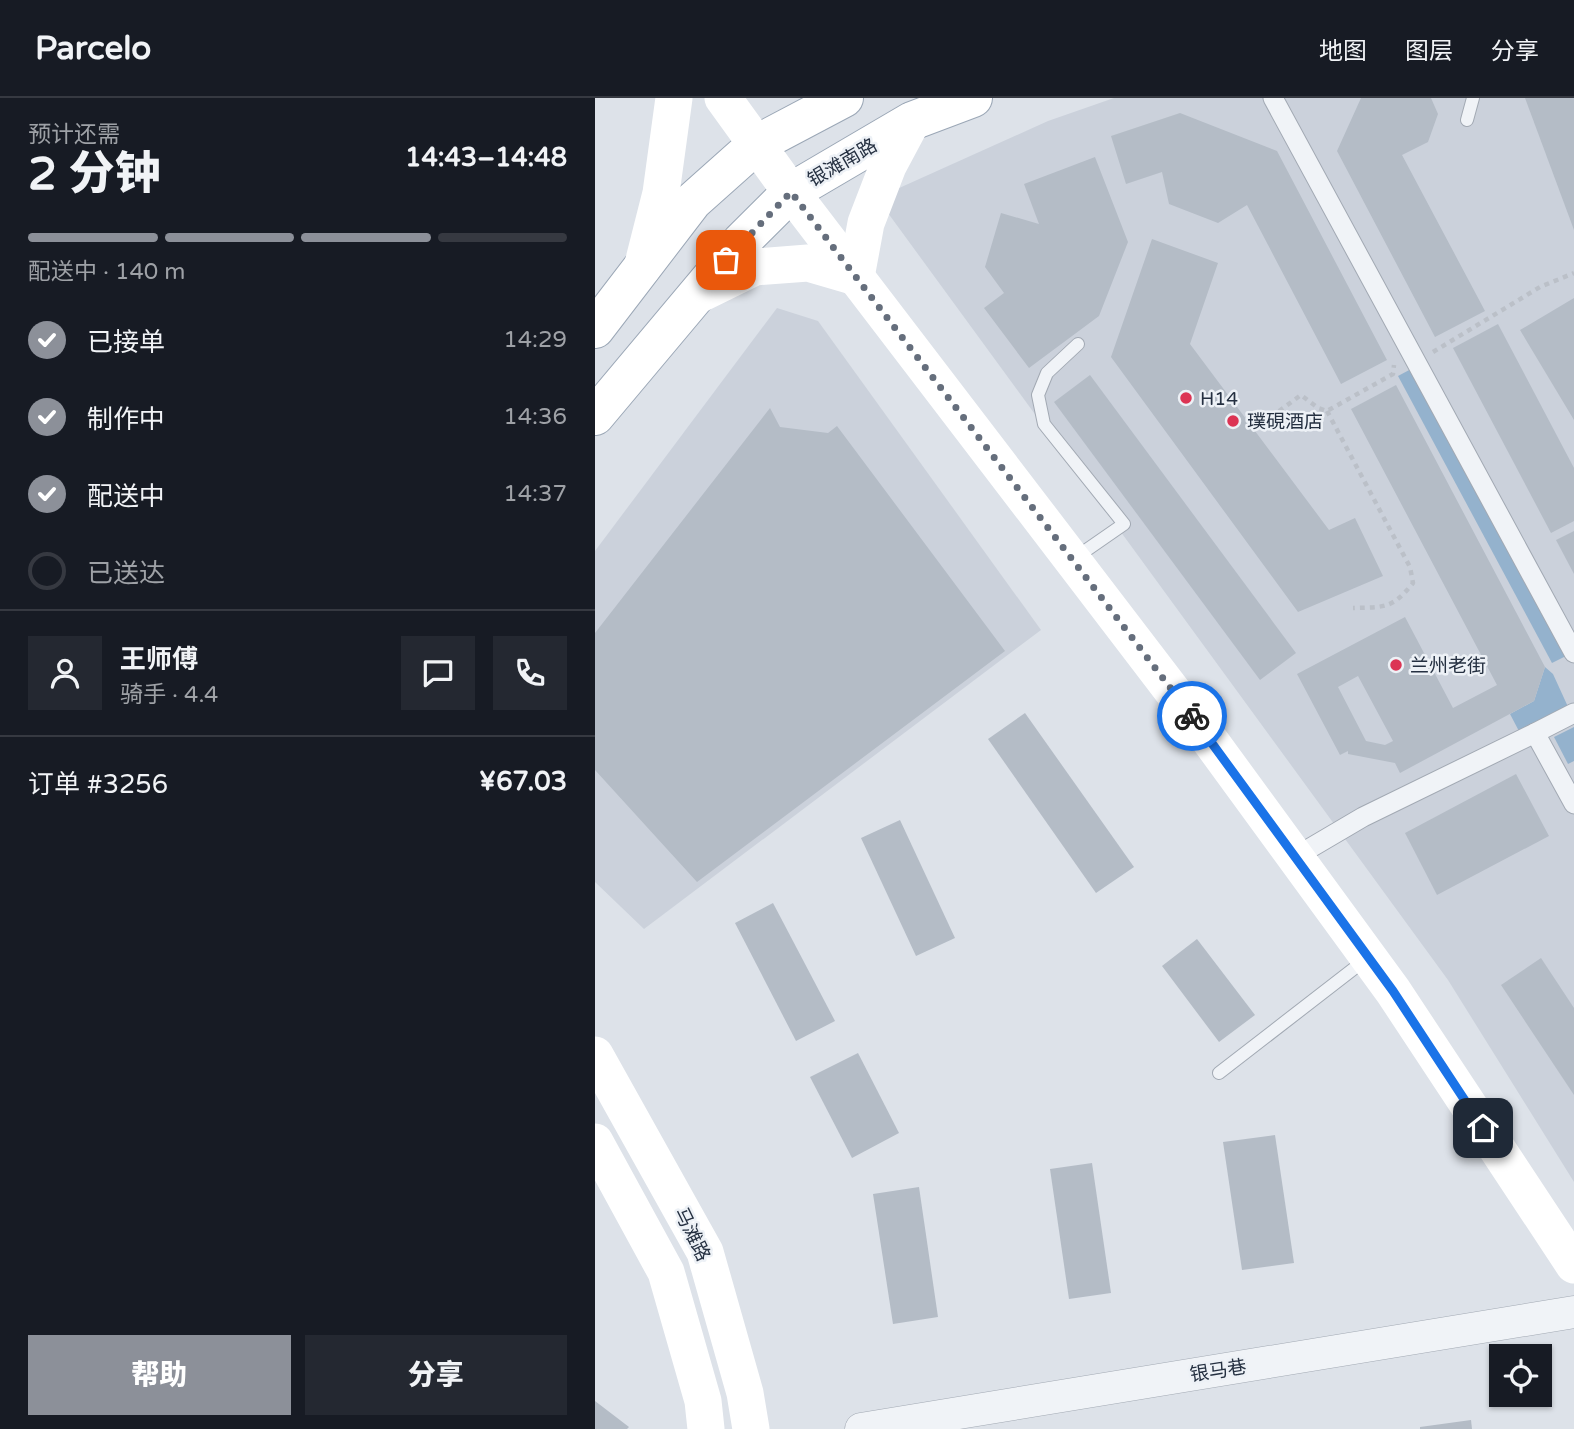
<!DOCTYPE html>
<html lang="zh">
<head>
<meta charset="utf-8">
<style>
	body { margin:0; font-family:"Varela Round","Noto Sans SC",sans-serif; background:#242831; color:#f1f3f6; height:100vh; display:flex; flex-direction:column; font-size:26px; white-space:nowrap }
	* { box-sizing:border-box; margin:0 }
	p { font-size:23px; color:#9ea1a6 }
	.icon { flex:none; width:38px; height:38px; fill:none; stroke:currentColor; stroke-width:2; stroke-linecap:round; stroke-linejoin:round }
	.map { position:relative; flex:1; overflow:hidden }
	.side { display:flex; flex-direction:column; background:#171b24; width:595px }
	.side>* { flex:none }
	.buttons { position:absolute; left:894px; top:1246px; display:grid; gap:14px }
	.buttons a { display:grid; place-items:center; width:63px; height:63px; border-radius:0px; background:#171b24; box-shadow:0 2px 5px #0004; font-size:35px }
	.pin { position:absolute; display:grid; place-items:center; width:60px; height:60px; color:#fff; margin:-30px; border-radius:14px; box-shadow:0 4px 10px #0006 }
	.courier { position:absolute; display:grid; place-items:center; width:70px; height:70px; margin:-35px; border:5px solid #1a73e8; border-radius:50%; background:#fff; color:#222; box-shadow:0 2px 9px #0007 }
	.overview em { font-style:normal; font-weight:800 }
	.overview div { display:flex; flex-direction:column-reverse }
	.overview { display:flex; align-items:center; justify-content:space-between; height:119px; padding:0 28px }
	h1 { font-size:46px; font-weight:800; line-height:52px }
	.bar { display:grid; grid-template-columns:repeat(4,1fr); gap:10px 7px; align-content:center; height:84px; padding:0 28px }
	.bar i { height:9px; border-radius:5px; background:#363941 }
	.bar .current { background:#8c9099 }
	.bar p { grid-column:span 4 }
	.line { display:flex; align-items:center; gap:18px; padding:0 28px; border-top:2px solid #363941 }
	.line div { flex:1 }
	.round { display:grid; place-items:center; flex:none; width:74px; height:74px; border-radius:0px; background:#242831 }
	ol { padding:0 28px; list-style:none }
	li { display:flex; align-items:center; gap:21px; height:77px }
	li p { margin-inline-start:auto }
	li .icon { padding:7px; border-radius:50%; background:#8c9099; color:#fff; stroke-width:4 }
	li:last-child { color:#9ea1a6 }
	li i { width:38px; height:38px; border:4px solid #363941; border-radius:50% }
	.action { display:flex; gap:14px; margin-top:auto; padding:14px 28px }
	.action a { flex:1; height:80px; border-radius:0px; background:#8c9099; color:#fff; font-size:28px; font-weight:800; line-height:80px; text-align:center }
	.action a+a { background:#242831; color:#f1f3f6 }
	header { display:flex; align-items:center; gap:42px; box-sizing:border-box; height:98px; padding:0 35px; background:#171b24; border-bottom:2px solid #363941 }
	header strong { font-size:33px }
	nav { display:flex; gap:38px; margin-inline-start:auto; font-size:24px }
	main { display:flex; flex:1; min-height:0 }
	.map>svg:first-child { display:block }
</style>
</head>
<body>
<header>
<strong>Parcelo</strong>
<nav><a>地图</a><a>图层</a><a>分享</a></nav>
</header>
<main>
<section class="side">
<div class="overview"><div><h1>2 分钟</h1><p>预计还需</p></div><em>14:43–14:48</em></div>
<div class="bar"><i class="current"></i><i class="current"></i><i class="current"></i><i></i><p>配送中 · 140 m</p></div>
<ol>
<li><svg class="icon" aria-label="check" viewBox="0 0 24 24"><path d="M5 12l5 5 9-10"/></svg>已接单<p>14:29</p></li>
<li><svg class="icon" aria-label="check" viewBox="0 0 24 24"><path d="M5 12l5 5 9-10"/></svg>制作中<p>14:36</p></li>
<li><svg class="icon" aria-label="check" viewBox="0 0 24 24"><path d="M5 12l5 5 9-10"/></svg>配送中<p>14:37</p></li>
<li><i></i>已送达</li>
</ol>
<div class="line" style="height:126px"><a class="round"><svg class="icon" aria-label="person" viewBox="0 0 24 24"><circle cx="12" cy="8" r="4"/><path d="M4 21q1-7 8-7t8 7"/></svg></a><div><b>王师傅</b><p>骑手 · 4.4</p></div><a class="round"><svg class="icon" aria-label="chat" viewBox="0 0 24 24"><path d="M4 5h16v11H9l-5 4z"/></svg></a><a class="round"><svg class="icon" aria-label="phone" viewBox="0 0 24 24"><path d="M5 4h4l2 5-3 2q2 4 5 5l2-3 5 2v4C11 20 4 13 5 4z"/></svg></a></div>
<div class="line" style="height:91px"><div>订单 #3256</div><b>¥67.03</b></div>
<div class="action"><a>帮助</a><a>分享</a></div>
</section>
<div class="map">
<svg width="979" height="1331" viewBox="0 0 979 1331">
	<rect width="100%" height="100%" fill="#dde2e9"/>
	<!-- built -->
	<g fill="#cbd1db">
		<path d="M519,0H979V1084L853,882L282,100L453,23Z"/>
		<path d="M182,210L223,223L446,532L49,831L0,784V453Z"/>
	</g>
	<!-- water -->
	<g fill="#94b2cd">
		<path d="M818,270L973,557L957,565L803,278Z"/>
		<path d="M950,569L958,576L974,611L926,637L915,616L939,603Z"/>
		<path d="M979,629V663L973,666L959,639Z"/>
	</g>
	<!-- building -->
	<g fill="#b4bcc6" fill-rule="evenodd">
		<path d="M766,0H836L843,16L833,44L807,57L890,213L840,239L742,53Z"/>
		<path d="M930,0H979V132Z"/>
		<path d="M585,15L682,53L792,262L746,286L652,107L623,125L574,106L567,74L531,86L516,38Z"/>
		<path d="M500,59L533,144L504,218L434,270L389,210L409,195L390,169L406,115L444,126L429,86Z"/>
		<path d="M557,141L623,165L595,246L734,432L760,420L788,478L703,514L516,259Z"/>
		<path d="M979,200V322L925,232Z"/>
		<path d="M903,226L979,370V423L956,435L858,250Z"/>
		<path d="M495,277L701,555L665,582L459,304Z"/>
		<path d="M801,287L950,569L939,603L805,675L800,665L753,656V653L745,657L702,576L810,519L858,610L902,587L756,311ZM763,578L798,643L790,647L771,643L743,589Z"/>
		<path d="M175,310L185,329L233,335L242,328L410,553L102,784L0,672V535Z"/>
		<path d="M979,433V476L961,442Z"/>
		<path d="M430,615L539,769L501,795L393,641Z"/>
		<path d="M921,676L954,738L842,797L810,735Z"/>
		<path d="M305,722L360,840L321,858L266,740Z"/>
		<path d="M178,805L240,923L201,943L140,825Z"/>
		<path d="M602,841L660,917L624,944L567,868Z"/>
		<path d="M946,860L979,910V997L906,887Z"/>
		<path d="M263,955L304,1035L257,1060L215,979Z"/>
		<path d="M680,1037L699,1165L647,1172L628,1044Z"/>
		<path d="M497,1065L516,1195L474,1201L455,1071Z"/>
		<path d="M324,1089L343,1219L298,1226L278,1096Z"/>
		<path d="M0,1303L34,1329L32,1331H0Z"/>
		<path d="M876,1322L877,1331H825V1329Z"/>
	</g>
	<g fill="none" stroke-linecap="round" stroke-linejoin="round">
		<!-- service casing -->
		<g stroke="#a2a9b3" stroke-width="14">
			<g id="service">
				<path d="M872,22L878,0"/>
				<path d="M480,460L529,426L449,326L443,297L452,275L483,246"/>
				<path d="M624,975L770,862"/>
			</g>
		</g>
		<!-- pedestrian casing -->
		<g stroke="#a2a9b3" stroke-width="21">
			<g id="pedestrian">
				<path d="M678,0L979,555"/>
				<path d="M979,615L940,635L979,706"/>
				<path d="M700,759L768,719L940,635"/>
			</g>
		</g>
		<!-- tertiary casing -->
		<g stroke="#a2a9b3" stroke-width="33">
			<path id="tertiary" d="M266,1331L979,1214"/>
		</g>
		<!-- primary casing -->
		<g stroke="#9ba7b6" stroke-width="40">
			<g id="primary">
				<path d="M0,231L98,103L162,46L249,0"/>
				<path d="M0,318L146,144L196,94L317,23L378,0"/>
			</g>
		</g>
		<!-- path -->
		<g stroke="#bbc0c8" stroke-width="4.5" stroke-dasharray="5 5" stroke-linecap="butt">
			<path d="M838,254L945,189L979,175"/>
			<path d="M732,313L815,469L818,485C797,511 790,509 758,510"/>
			<path d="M676,319L706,297L723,310L732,313L798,276L799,267"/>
		</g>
		<!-- service -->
		<use href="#service" stroke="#f0f3f7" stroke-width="12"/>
		<!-- pedestrian -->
		<use href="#pedestrian" stroke="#f0f3f7" stroke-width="19"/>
		<!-- tertiary -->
		<use href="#tertiary" stroke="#f0f3f7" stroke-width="32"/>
		<!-- secondary -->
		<g stroke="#fff" stroke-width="37">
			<path d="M128,0L196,94L611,637L798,893L979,1167"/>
			<path d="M47,170L66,95L79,0"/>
			<path d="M101,198L160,169L213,165L261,179L271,125L293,68L317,23"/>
			<path d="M0,957L110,1154L150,1295L156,1331"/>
			<path d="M0,1044L71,1174L108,1303L111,1331"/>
		</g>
		<!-- primary -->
		<use href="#primary" stroke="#fff" stroke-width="38"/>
	</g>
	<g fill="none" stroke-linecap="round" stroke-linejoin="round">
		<!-- done -->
		<path stroke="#656e7c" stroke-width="7" stroke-dasharray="0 12.6" d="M131,162L196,94L597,618"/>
		<!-- route -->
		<path stroke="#1a73e8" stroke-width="9" d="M597,618L798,893L888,1030"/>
	</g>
	<!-- markers -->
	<g fill="#dc3454" stroke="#edf1f6" stroke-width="2.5">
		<circle cx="591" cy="300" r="7"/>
		<circle cx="638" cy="323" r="7"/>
		<circle cx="801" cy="567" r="7"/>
	</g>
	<g text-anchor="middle" stroke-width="5" stroke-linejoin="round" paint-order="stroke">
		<!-- street labels -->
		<g font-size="19" fill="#253041" stroke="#edf1f6">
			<text transform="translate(247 64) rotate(-30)" y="7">银滩南路</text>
			<text transform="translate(98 1136) rotate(64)" y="7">马滩路</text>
			<text transform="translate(623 1272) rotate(-9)" y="7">银马巷</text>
		</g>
		<!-- poi labels -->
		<g font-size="19" fill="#253041" stroke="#edf1f6" text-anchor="start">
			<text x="605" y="307">H14</text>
			<text x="652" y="330">璞硯酒店</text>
			<text x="815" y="574">兰州老街</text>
		</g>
	</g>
</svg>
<div class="buttons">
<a><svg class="icon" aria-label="locate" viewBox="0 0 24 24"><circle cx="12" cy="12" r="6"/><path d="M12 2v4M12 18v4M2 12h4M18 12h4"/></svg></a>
</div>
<div class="pin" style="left:131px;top:162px;background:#ea580c"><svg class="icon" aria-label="bag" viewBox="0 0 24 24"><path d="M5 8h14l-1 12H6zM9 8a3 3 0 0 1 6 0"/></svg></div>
<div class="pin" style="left:888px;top:1030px;background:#1f2937"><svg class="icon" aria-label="home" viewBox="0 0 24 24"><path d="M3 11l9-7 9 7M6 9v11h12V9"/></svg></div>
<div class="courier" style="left:597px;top:618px"><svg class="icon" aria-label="bike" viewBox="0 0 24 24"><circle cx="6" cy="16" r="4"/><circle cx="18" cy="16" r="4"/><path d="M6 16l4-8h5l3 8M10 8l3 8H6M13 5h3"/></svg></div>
</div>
</main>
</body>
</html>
